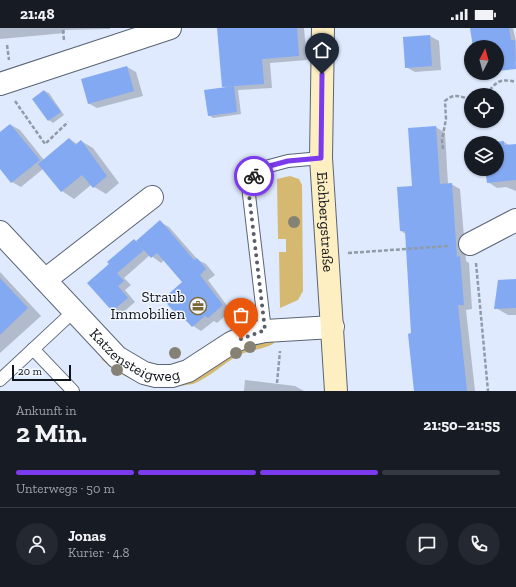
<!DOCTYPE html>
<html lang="de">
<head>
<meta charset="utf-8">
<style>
	body { margin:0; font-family:"Zilla Slab",serif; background:#242831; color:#f1f3f6; height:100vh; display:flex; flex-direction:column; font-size:15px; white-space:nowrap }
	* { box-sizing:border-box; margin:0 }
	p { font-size:13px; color:#9ea1a6 }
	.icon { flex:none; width:22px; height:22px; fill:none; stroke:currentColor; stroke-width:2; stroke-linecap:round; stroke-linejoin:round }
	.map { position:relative; height:363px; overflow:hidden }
	.drawer { display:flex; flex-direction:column; background:#171b24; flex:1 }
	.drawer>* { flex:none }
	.needle { width:26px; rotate:6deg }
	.controls { position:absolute; left:464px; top:12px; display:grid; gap:8px }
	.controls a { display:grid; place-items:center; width:40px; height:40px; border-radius:50%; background:#171b24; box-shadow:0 1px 3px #0004; font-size:20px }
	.scale { position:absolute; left:12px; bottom:10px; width:59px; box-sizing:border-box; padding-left:4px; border:2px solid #10141b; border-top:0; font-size:11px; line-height:14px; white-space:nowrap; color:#10141b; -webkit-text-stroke:3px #f2f7ff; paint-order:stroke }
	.pin { position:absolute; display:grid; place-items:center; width:34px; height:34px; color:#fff; margin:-41px -17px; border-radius:50% 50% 50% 0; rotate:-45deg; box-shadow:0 0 4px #0007 }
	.pin .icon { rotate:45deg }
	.courier { position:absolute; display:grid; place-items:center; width:40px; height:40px; margin:-20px; border:3px solid #7c3aed; border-radius:50%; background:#fff; color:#222; box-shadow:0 1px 5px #0007 }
	.head em { font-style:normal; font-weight:800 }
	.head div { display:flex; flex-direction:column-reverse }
	.head { display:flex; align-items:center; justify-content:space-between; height:68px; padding:0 16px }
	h1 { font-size:26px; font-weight:800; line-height:30px }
	.bar { display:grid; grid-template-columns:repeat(4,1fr); gap:6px 4px; align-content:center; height:48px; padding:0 16px }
	.bar i { height:5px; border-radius:3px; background:#363941 }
	.bar .selected { background:#7c3aed }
	.bar p { grid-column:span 4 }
	.line { display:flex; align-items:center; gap:10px; padding:0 16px; border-top:1px solid #363941 }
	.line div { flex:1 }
	.round { display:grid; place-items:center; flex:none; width:42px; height:42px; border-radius:21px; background:#242831 }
	.status { display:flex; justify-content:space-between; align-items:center; height:28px; padding:0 20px; background:#171b24; direction:ltr }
	.status svg { height:11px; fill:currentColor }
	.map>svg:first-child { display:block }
</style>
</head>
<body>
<div class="status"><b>21:48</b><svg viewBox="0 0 49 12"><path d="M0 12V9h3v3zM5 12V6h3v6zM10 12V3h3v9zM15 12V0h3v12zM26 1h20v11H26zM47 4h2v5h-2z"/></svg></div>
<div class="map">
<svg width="516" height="363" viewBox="0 0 516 363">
	<rect width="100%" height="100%" fill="#dfeafe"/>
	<!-- green -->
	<g fill="#d5b971">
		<path d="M290,148L299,151L302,157L303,263L298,272L280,280L279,224H286V211H278L277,151Z"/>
		<path d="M274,311V315C267,321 247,322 237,328C222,337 208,350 193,356C154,363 130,356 101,331L107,330L141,354L252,315Z"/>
	</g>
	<!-- shadow -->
	<g fill="#0003">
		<path d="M0,0H110V1L65,2V5L0,11Z"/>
		<path d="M218,0H304L307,32L270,35L272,60L238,62L241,86L213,90L209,87L226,60L223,58Z"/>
		<path d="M471,0H513L516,13V33L497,35V19H473Z"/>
		<path d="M430,8L439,13L441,42L415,44L406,39Z"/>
		<path d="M127,39L136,44L143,68L97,80L88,75Z"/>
		<path d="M476,45H496L497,46L481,48Z"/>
		<path d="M44,63L49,65L64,87L53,95L49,92Z"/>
		<path d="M11,97L20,102L44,132L70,111L77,116L81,113L93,120L119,155L106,166L91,157L74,171L62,163L43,141L21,159L12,154L0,140V106Z"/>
		<path d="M436,99L445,105L448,156H451L460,161L466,233L469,235L472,281L466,282L475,363H415L406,206L401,203L413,159Z"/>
		<path d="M504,114L510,118L516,117V163L506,159L497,160L488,154L486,141H497V115H494Z"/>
		<path d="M160,194L169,199L198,232L206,236L215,247L208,252L231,283L217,295L214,293L201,303L181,290L184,254L164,232L161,235L150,227L124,250L131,257L125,262L135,274L120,287L113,283L89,255L134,212L137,214Z"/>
		<path d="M0,244L41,288L0,325Z"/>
		<path d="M516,252V287H508L496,280Z"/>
		<path d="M245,352L295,358L304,363H244Z"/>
	</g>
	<!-- building -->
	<g fill="#82a9f2">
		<path d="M217,0H297L299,28L262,31L264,56L222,59Z"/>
		<path d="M470,0H509L511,12H515L516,41L497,43V19H473Z"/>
		<path d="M430,7L432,38L405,40L403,9Z"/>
		<path d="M127,38L134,63L88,76L81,51Z"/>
		<path d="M234,58L237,84L208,88L204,62Z"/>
		<path d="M44,62L61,84L48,93L32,71Z"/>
		<path d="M10,96L40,132L11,155L0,141V104Z"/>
		<path d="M436,98L440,156L452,155L457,229L460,228L464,277H458L467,363H414L408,306L411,305L405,203H400L397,159L412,158L408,100Z"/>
		<path d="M69,110L75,117L81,112L107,148L93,160L82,147L61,164L38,136Z"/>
		<path d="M504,113V117L516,116V152L487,155L485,141H497V115H486Z"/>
		<path d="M160,192L194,232L197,230L206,241L200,247L223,277L208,290L205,288L192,299L183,289L180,291L163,271L182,254L157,225L151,230L136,213Z"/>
		<path d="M134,211L144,222L117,245L124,253L118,258L128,270L112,283L87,255L109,236L112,239L107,234Z"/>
		<path d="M0,250L28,280L0,307Z"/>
		<path d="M516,251V280L494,281L498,252Z"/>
	</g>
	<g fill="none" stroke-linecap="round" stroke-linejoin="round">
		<!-- lane casing -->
		<g stroke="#5a6475" stroke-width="14">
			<g id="lane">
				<path d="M265,303L248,158L258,141L288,133L321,130"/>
				<path d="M33,321L73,363"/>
				<path d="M0,352L74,283"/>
			</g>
		</g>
		<!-- street casing -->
		<g stroke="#5a6475" stroke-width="24">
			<g id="street">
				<path d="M0,56L170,0"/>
				<path id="s1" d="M0,204L117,329L144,345L156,348H172L188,343L231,315L251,306L265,303L333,299"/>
				<path d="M470,216L516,192"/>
				<path d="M45,252L152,169"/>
			</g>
		</g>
		<!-- secondary casing -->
		<g stroke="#5a6475" stroke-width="24">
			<g id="secondary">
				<path id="s2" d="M323,0L321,130L336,363"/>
			</g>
		</g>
		<!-- path -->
		<g stroke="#919aa9" stroke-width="2.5" stroke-dasharray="4 2" stroke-linecap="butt">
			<path d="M63,2L64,13"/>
			<path d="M7,17L9,32"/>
			<path d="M486,67C496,54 499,50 516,54"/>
			<path d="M15,73L45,116L68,94"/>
			<path d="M443,121L442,112L446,91L445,73C454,65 460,68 471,72"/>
			<path d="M348,225L449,218"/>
			<path d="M476,235L488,363"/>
			<path d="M277,355L280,323"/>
		</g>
		<!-- lane -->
		<use href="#lane" stroke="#fff" stroke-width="12"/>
		<!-- street -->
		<use href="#street" stroke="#fff" stroke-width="22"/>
		<!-- secondary -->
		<use href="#secondary" stroke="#feefc2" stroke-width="22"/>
	</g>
	<!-- trees -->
	<g fill="#858275">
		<circle cx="294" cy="194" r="6"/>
		<circle cx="250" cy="319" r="6"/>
		<circle cx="175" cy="325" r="6"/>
		<circle cx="236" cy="325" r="6"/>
		<circle cx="117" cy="342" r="6"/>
	</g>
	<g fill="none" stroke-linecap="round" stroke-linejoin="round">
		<!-- done -->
		<path stroke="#585f6a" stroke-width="4" stroke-dasharray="0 7.2" d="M241,311L265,302L248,158L254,148"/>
		<!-- route -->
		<path stroke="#7c3aed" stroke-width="5" d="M254,148L258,141L288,133L321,130L322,46"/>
	</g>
	<!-- icons -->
	<defs>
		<g id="office-ring" transform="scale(0.9)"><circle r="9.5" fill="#f2f7ff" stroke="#7a6736" stroke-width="1.5"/><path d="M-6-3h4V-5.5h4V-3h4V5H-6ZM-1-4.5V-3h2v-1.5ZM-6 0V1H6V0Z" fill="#7a6736"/></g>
	</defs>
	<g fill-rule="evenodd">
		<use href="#office-ring" x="198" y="278"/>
	</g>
	<g text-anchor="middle" stroke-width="3" stroke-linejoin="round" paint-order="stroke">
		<!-- street labels -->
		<g font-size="15" fill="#10141b" stroke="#f2f7ff">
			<text dy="5" stroke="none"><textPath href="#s2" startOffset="194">Eichbergstraße</textPath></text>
			<text dy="5" stroke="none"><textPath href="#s1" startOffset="187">Katzensteigweg</textPath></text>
		</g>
		<!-- poi labels -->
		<g font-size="15" fill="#10141b" stroke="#f2f7ff" text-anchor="end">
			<text x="185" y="274">Straub<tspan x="185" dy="17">Immobilien</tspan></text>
		</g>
	</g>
</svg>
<div class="controls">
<a><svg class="needle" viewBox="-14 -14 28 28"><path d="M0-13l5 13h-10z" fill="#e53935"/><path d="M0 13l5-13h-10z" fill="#9ea1a6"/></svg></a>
<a><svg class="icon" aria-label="locate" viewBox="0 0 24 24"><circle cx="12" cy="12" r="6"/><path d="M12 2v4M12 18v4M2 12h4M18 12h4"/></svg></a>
<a><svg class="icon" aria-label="layers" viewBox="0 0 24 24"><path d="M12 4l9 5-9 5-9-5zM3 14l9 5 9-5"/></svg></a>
</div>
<div class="scale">20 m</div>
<div class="pin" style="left:241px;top:311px;background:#ea580c"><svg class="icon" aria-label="bag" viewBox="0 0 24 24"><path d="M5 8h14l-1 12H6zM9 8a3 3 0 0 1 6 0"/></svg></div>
<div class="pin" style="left:322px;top:46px;background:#1f2937"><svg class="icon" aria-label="home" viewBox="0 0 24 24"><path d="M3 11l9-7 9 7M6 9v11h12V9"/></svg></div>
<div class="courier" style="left:254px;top:148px"><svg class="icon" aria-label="bike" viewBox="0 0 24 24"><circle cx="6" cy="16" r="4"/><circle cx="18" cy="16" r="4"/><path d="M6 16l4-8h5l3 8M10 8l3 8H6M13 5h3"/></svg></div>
</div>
<section class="drawer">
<div class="head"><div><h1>2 Min.</h1><p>Ankunft in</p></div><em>21:50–21:55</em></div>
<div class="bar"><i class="selected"></i><i class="selected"></i><i class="selected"></i><i></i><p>Unterwegs · 50 m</p></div>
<div class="line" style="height:72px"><a class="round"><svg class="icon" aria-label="person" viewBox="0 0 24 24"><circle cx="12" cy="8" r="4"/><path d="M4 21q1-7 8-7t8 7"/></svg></a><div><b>Jonas</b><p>Kurier · 4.8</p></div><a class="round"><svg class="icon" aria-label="chat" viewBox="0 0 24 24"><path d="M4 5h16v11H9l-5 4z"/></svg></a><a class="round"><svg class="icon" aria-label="phone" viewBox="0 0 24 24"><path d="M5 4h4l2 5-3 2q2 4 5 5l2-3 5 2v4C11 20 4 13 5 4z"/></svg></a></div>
</section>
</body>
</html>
